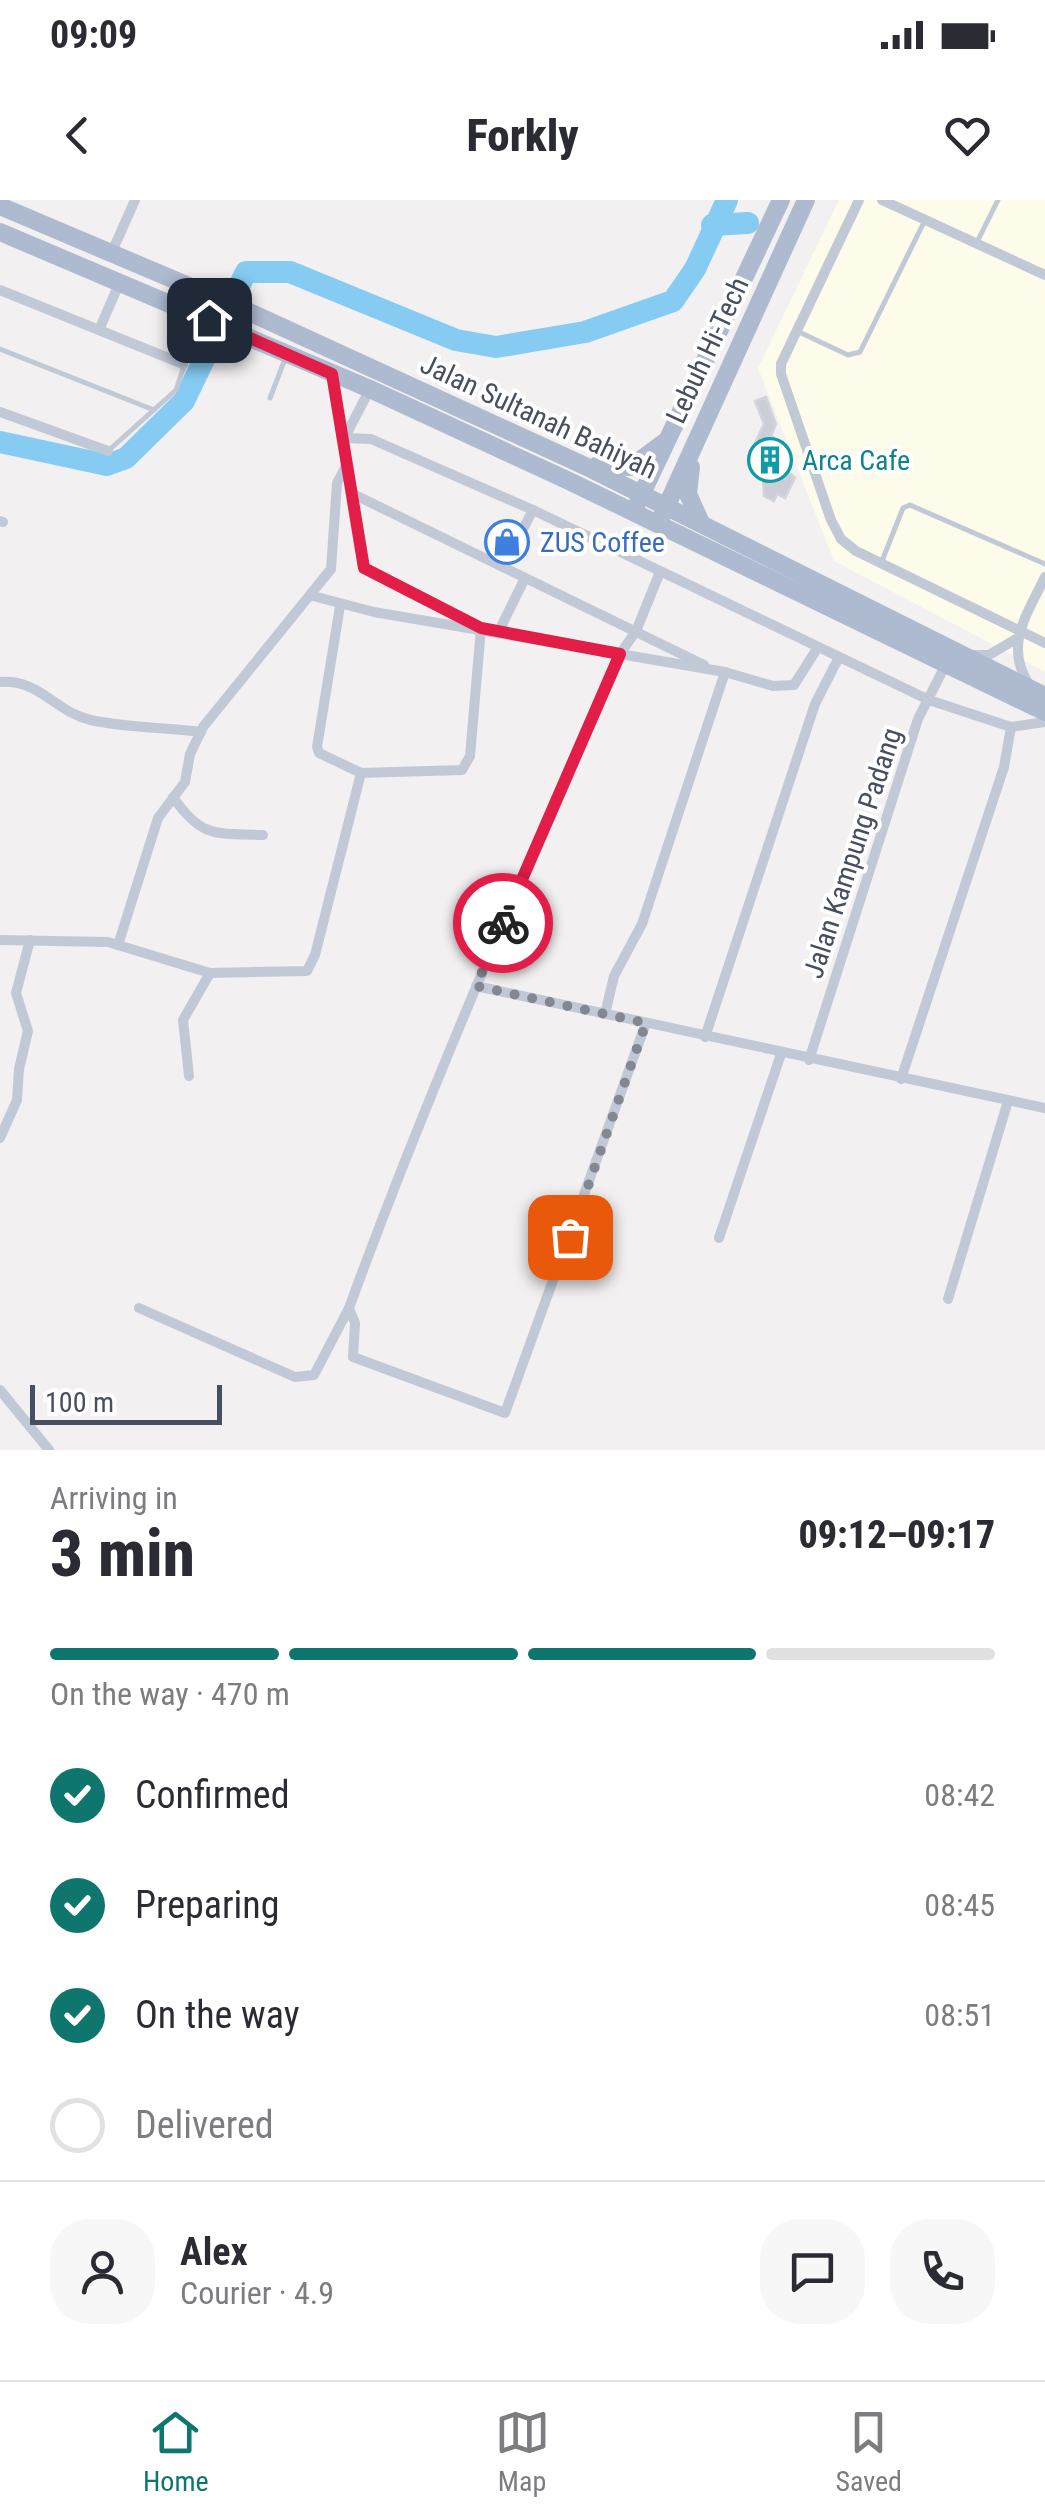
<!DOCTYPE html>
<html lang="en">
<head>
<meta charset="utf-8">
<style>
	body { margin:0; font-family:"Roboto Condensed",sans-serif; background:#f7f7f7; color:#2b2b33; height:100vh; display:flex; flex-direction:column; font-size:38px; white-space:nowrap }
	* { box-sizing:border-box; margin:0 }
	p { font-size:32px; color:#7c7c81 }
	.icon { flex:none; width:55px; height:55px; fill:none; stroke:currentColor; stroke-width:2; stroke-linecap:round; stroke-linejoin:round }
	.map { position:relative; height:1250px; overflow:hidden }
	.panel { display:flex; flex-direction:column; background:#fff; flex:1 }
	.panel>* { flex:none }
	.scale { position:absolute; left:30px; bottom:25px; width:192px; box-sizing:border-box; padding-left:10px; border:5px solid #464f5f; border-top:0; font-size:28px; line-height:35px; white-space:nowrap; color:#464f5f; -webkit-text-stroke:8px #fff; paint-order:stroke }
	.pin { position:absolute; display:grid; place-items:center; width:85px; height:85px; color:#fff; margin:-42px; border-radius:20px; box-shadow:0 5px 15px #0006 }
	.courier { position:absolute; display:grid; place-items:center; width:100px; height:100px; margin:-50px; border:8px solid #e11d48; border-radius:50%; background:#fff; color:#222; box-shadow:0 2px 12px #0007 }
	.overview em { font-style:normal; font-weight:800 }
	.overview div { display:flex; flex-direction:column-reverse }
	.overview { display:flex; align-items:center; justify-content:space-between; height:170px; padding:0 50px }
	h1 { font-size:65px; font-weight:800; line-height:75px }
	.bar { display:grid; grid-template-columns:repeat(4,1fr); gap:15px 10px; align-content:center; height:120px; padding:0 50px }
	.bar i { height:12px; border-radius:8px; background:#e1e1e2 }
	.bar .active { background:#0f766e }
	.bar p { grid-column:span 4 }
	.line { display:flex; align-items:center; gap:25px; padding:0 50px; border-top:2px solid #e1e1e2 }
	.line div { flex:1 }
	.round { display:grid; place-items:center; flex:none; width:105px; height:105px; border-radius:40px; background:#f7f7f7 }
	ol { padding:0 50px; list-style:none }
	li { display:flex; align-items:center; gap:30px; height:110px }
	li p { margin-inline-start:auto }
	li .icon { padding:10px; border-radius:50%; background:#0f766e; color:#fff; stroke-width:4 }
	li:last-child { color:#7c7c81 }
	li i { width:55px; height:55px; border:5px solid #e1e1e2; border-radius:50% }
	.status { display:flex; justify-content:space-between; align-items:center; height:70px; padding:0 50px; background:#fff; direction:ltr }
	.status svg { height:28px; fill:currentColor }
	header { display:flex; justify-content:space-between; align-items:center; height:130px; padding:0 50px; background:#fff; font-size:45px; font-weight:800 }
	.menu { display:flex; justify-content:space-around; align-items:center; height:140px; border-top:2px solid #e1e1e2; background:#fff; font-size:28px; color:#7c7c81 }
	.menu a { display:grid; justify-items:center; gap:5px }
	.menu .active { color:#0f766e }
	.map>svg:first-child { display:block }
</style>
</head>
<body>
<div class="status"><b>09:09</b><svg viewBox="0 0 49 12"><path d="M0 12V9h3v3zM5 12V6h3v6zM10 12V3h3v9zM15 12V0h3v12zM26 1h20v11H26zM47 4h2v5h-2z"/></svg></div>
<header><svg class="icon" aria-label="back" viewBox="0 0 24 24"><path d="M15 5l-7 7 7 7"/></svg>Forkly<svg class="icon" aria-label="heart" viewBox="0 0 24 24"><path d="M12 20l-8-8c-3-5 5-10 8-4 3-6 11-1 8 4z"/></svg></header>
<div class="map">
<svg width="1045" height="1250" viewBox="0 0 1045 1250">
	<rect width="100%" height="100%" fill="#f2f0f0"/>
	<!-- commercial -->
	<path fill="#fdfbe9" d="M839,0H1045V472L834,361L758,168Z"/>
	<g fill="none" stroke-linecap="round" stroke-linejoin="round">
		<!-- river -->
		<g stroke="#85cbf2" stroke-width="22">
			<path d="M712,25L748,23"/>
			<path d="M0,242L107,265L126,258L184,201L246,72H290L456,140L496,147L585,132L673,101L695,69L727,0"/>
		</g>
	</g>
	<!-- building -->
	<path fill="#cbced6" stroke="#d3d4dc" stroke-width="2.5" d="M766,197L776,224L771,236L778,240L771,254L786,261L783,267L795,278L785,298L777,294L774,301L764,296L763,280L756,277L760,270L753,266L756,259L749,256L764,224L755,201Z"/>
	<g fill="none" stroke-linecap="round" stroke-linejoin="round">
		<!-- service -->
		<g stroke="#c2c9d6" stroke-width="5">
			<path d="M977,42L998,0"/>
			<path d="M799,132L848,155L860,152L925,20"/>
			<path d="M0,149L154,210"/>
			<path d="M270,198L285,159"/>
			<path d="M108,251L176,190L184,166"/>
			<path d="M882,361L903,308L910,305L1045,364"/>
		</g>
		<!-- minor -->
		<g stroke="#c2c9d6" stroke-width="10">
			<path d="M859,0L781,164V174L831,320L841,339L856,351L1045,443"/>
			<path d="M882,0L1045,75"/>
			<path d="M111,54L135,0"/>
			<path d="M0,90L183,164"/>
			<path d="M99,130L119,84"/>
			<path d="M0,212L108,251"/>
			<path d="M345,237L370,189"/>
			<path d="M345,238L371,239L533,310L929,500L1011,527L1004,567L901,879"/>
			<path d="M351,293L704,465"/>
			<path d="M0,321L3,322"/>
			<path d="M503,367L533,310"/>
			<path d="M313,396L374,412L725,472L773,486L794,485L818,447"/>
			<path d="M340,406L317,547L319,553L361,573"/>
			<path d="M499,431L525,378"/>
			<path d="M974,455H989L1016,439"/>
			<path d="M0,482C40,479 55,512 91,520C126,528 165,527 201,532"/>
			<path d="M1030,486C1003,446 1027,415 1045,377"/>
			<path d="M1011,527L1045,522"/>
			<path d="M173,597C202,639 216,633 263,635"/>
			<path d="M0,740L108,742L210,773L307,771L315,755L361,573L462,570L470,556L481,428L364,368L347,264"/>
			<path d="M118,745L158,618L185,582L190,554L203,527L331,369L337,283L347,264L332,173"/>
			<path d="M476,786L1045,908"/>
			<path d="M605,814L614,776L642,724L725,472"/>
			<path d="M646,823L505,1213L353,1157L355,1123L349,1108C430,886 526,670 620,454L636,431L660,372"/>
			<path d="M705,837L815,504L839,457"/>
			<path d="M809,860L918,519L946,464"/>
			<path d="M189,876L183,820L210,773"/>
			<path d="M0,938L17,900L19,869L28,831L16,793L30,740"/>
			<path d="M719,1038L781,854"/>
			<path d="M948,1099L1008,901"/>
			<path d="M139,1108L295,1177L314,1175L349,1108"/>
			<path d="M0,1190L49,1250"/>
		</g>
		<!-- primary -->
		<g stroke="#aebad0" stroke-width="18">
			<path d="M0,6L236,106L585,266L1045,496"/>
			<path d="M0,32L370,189L569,281L1045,512"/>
			<path d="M596,266L631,267L666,241"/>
			<path d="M691,267L688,294L701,323"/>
			<path d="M638,302L781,0"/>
			<path d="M663,314L806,0"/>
		</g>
	</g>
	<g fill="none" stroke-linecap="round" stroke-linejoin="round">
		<!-- done -->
		<path stroke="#828792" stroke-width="10" stroke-dasharray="0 18" d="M503,723L476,786L646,823L570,1037"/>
		<!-- route -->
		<path stroke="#e11d48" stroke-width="12" d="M209,120L332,174L364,368L481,428L620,454L503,723"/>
	</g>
	<!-- icons -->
	<defs>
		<g id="building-ring" transform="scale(2.25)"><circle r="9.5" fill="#fff" stroke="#0f9aa8" stroke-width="1.5"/><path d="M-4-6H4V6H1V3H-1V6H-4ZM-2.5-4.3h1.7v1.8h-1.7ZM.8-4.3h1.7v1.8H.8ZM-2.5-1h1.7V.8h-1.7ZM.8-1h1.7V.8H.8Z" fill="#0f9aa8"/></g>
		<g id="shop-ring" transform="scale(2.25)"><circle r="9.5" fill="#fff" stroke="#3f7fe0" stroke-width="1.5"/><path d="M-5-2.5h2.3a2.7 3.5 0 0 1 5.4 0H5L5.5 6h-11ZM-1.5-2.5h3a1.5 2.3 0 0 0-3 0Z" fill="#3f7fe0"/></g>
	</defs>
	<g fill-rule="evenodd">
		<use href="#building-ring" x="770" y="260"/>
		<use href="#shop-ring" x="507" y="342"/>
	</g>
	<g text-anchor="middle" stroke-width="8" stroke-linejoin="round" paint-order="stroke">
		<!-- street labels -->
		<g font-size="28" fill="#464f5f" stroke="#fff">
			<text transform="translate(707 150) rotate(-65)" y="10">Lebuh Hi-Tech</text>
			<text transform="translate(539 216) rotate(25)" y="10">Jalan Sultanah Bahiyah</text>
			<text transform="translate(852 653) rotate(-72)" y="10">Jalan Kampung Padang</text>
		</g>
		<!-- culture labels -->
		<g font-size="28" fill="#0d838f" stroke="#fff" text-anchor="start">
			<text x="802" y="270">Arca Cafe</text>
		</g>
		<!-- shop labels -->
		<g font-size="28" fill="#366cbe" stroke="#fff" text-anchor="start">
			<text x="540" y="352">ZUS Coffee</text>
		</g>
	</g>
</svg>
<div class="scale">100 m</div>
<div class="pin" style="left:570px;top:1037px;background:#ea580c"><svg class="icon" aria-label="bag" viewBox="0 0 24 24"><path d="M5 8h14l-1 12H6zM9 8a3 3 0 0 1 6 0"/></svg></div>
<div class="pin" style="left:209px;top:120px;background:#1f2937"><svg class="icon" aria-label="home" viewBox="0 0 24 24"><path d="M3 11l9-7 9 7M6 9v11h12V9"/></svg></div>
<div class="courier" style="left:503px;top:723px"><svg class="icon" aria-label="bike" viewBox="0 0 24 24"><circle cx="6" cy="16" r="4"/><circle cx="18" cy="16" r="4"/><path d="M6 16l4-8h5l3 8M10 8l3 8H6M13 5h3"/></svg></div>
</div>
<section class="panel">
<div class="overview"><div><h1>3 min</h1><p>Arriving in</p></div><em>09:12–09:17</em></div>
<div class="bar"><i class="active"></i><i class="active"></i><i class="active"></i><i></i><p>On the way · 470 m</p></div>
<ol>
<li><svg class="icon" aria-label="check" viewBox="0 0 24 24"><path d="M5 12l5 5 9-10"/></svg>Confirmed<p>08:42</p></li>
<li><svg class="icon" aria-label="check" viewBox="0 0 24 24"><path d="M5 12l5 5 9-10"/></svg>Preparing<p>08:45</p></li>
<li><svg class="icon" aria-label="check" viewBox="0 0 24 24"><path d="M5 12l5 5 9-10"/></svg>On the way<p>08:51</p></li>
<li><i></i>Delivered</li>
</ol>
<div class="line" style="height:180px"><a class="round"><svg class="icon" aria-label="person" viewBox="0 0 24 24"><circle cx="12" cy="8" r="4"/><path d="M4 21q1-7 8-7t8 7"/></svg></a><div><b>Alex</b><p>Courier · 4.9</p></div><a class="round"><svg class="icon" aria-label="chat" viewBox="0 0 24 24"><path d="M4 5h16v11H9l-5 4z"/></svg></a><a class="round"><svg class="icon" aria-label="phone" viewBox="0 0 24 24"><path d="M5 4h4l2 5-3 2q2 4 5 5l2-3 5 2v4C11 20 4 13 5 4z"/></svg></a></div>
</section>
<nav class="menu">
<a class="active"><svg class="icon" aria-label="home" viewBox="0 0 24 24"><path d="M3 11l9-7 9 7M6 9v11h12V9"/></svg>Home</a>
<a><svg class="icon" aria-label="map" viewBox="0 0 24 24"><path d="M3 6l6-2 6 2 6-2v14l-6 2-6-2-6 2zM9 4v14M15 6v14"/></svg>Map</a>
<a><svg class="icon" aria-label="saved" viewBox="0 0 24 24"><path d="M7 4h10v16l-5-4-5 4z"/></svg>Saved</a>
</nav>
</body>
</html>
